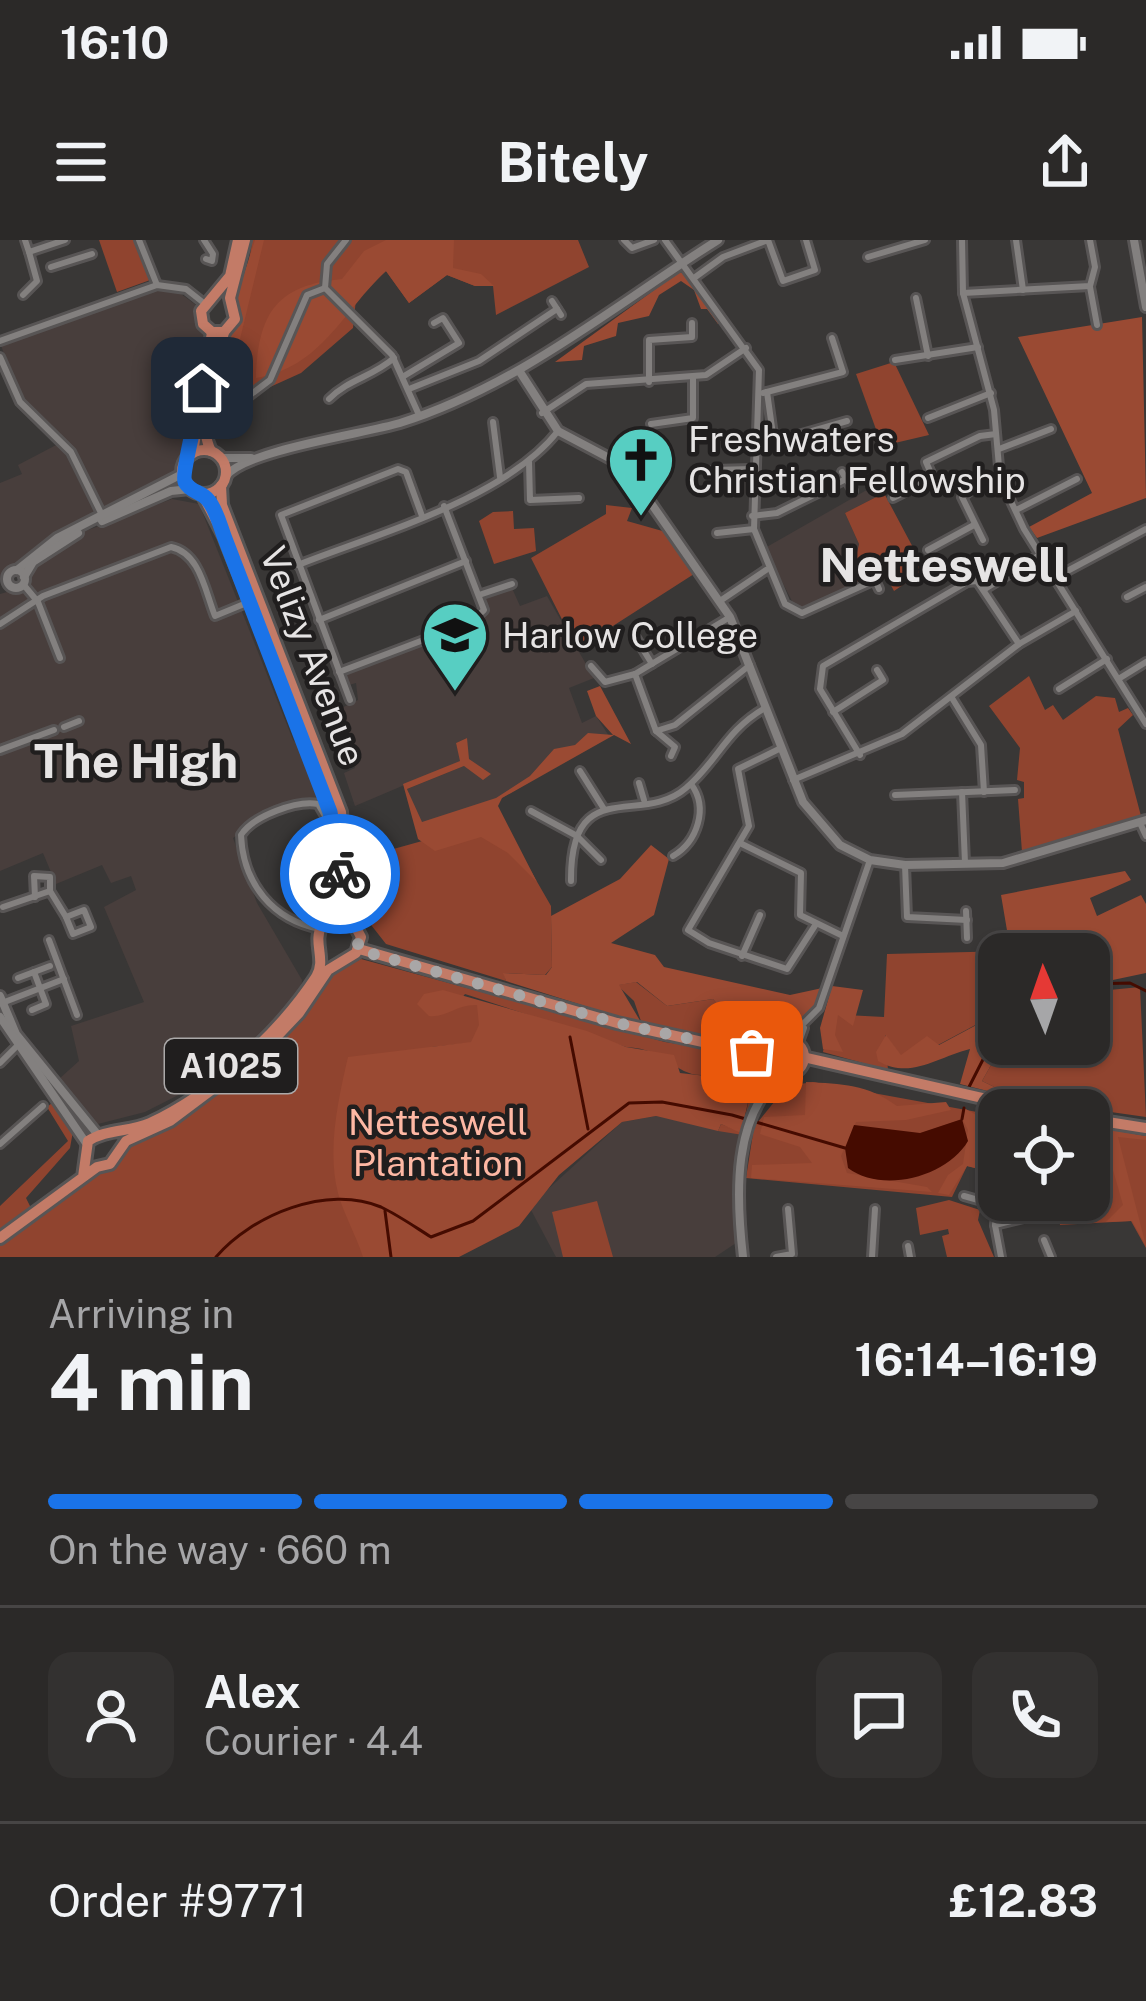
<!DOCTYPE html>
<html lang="en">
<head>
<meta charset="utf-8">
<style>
	body { margin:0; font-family:"Public Sans",sans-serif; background:#333130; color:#f1f3f6; height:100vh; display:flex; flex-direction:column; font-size:45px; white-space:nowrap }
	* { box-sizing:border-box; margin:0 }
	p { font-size:39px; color:#a6a6a8 }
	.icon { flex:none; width:66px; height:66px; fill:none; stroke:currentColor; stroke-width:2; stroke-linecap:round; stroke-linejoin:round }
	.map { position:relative; height:1017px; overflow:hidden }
	.side { display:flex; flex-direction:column; background:#2b2928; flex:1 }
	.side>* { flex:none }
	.needle { width:78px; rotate:358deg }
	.controls { position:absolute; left:978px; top:693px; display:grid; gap:24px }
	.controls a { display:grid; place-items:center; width:132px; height:132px; border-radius:24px; background:#2b2928; box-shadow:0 3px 9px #0004,0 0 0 3px #474545; font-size:60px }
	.pin { position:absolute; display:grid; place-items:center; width:102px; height:102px; color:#fff; margin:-51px; border-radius:24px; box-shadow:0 6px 18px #0006 }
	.courier { position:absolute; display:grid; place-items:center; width:120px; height:120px; margin:-60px; border:9px solid #1a73e8; border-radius:50%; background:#fff; color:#222; box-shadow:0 3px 15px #0007 }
	.summary em { font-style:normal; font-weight:700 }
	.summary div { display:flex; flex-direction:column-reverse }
	.summary { display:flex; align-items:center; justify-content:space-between; height:204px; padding:0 48px }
	h1 { font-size:78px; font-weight:700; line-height:90px }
	.bar { display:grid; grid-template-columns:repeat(4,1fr); gap:18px 12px; align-content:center; height:144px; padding:0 48px }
	.bar i { height:15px; border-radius:9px; background:#474545 }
	.bar .selected { background:#1a73e8 }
	.bar p { grid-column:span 4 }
	.line { display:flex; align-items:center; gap:30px; padding:0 48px; border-top:3px solid #474545 }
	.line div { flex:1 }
	.round { display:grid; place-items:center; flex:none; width:126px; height:126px; border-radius:24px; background:#333130 }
	.status { display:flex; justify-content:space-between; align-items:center; height:84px; padding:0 60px; background:#2b2928; direction:ltr }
	.status svg { height:33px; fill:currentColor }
	header { display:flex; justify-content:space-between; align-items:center; height:156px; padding:0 48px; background:#2b2928; font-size:54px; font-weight:700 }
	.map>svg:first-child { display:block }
</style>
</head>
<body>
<div class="status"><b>16:10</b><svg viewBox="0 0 49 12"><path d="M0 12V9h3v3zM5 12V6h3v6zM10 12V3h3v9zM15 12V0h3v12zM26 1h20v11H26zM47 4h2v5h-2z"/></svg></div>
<header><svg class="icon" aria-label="menu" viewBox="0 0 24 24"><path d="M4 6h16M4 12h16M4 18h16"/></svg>Bitely<svg class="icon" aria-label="share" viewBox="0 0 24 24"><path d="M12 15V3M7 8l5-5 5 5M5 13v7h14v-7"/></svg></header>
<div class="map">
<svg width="1146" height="1017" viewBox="0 0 1146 1017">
	<rect width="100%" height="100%" fill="#393736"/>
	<!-- built -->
	<g fill="#483e3c">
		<path d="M158,49L177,51L200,68L212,92L192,207L183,212L173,239L102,275L71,212L20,162L1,105Z"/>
		<path d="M60,203L94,271L0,336V243L22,234L18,225Z"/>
		<path d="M879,243L884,253L845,273L859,304L854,325L841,334L848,349L796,369L765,308Z"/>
		<path d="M172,259L199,264L293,500L305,511L319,558L259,579L233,598L257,663L302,740L301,752L256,799L198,845L145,872L94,885L59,839L79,821L71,786L144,762L104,667L136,650L131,636L111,643L102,625L56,644L43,613L0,631V354L21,348L32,325L80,293Z"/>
		<path d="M511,346L520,366L547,356L594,438L569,448L582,483L596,476L609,496L495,562L423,589L407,549L464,526L467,498L456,503L461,521L355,566L344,533L355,528L347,507L337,506L335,498L340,495L333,472L358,460L356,443L349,445L345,434L473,386L487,371L482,356Z"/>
		<path d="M656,876L741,894L736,1003L715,1017H556L531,970L534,962L622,882Z"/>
	</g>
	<!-- green -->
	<g fill="#90442f">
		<path d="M99,0H137L153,39L117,52Z"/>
		<path d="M252,0H578L589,27L496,75L493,46H475L447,35L409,63L386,31L356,59L353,88L301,133L230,165L212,158L224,92L240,79C236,53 250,29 252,0Z"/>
		<path d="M894,122L929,195L882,206L856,134Z"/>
		<path d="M884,253L925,330L894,351L885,334L848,349L841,334L854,325L859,304L845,273Z"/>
		<path d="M606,265L632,268L627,281L666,292L694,334L577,409L531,318L606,274Z"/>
		<path d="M513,271L514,289L534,288L536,311L494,324L479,281L493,272Z"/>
		<path d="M1029,436L1045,470L1053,465L1063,480L1096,456L1115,458L1119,472L1128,468L1133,475L1118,489L1141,576L1022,612L1018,559L1024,558V542L1017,540L1020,508L989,466Z"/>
		<path d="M501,579L551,666L552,727L545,735L504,733L506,741L386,704L357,667L354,620Z"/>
		<path d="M1011,711L999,714V745L982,754L981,782L938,805L901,816L885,795L888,830L823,812L830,765L846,775L884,777L887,714Z"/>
		<path d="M361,719L665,802L754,816L764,821L766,839L743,895L718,891L721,884L742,892L756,826L747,820C673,859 685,810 626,807L465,754L456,765L477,760L484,778L478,802L432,807L365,1017H0V1005L98,931L113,928L128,906L187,877L273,808L330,735Z"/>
		<path d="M636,742L667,766L713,759L739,789L750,786L743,804L642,784L634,761L617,745Z"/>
		<path d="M1140,747L1146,877L1019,859L982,841L1003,804H1089V752Z"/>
		<path d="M813,842L999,876V934L967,926L952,957L746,938L754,887L787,846Z"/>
		<path d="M52,863L73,891L70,908L26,958L31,968L0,992V966L68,901L47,867Z"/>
		<path d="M1089,892L1146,898V1008L1131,981L1060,985L1056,960H1089Z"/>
		<path d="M949,960L980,970L978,980L994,1017H947L942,996L949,994L948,989L920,995L916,968Z"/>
		<path d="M597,961L613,1017H563L552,972Z"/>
	</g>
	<!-- forest -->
	<g fill="#9a4a33">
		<path d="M255,0H264L225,161L215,156L231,87L240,79L235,61Z"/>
		<path d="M386,0H454L453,28L481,34L494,46H475L447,35L409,63L386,31C343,71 321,128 256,138C258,74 276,45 342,39L364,11Z"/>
		<path d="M679,32L689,35L724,81L718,84L707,69H701L694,50L681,41L659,55L649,76L618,83L616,96L584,106L582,120L555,122Z"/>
		<path d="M1142,77L1146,258L1037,298L1029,287L1092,253L1018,97Z"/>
		<path d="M600,446L631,504L614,495L502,558L498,566L537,642L508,613L481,597L435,611L418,599L403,544L460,521L456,503L467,498L469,519L491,534L483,540L464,526L407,549L422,582L496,558L530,536L554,509L575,505L588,493L613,495L596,476L587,451Z"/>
		<path d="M651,605L669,619L654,675L611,703L655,715L664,727L790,755L827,747L808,777L761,803L753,793L766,782L739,790L713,759L667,766L637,742L619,745L642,784L506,741L503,733L546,735L552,727L551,676L620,639Z"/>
		<path d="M1125,631L1131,640L1090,658L1097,676L1141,655L1146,664V733L1089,745V714H1011L1001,655Z"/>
		<path d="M999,745L1003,804L982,841L1019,859L960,844L970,809C937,817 911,840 878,821L876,812L886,795L901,815L927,796L939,805L982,782V753Z"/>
		<path d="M832,746L863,750L853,786L838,775L835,795L843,812L823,809L820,788Z"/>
		<path d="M443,750L587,791L626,807L674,815L680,833L715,837L747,820L756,827L741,893L721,884L718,891L656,876L622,882L559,935L519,986L459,1017H363C356,995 344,975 338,953C327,910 338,860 348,817L471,802L479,785L477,765C457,764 446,778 429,776L417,764L424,754Z"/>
		<path d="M806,842C842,844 867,844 897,866L946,862L951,870L906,880L856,882L841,916L847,933L927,947L932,952L751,938L752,925L812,923L800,907L760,894L764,877L805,875Z"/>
		<path d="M964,868L985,880L990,874L999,877V921L992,922L999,934L967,926L949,955L938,953L948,935L963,924L968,890L961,876Z"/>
		<path d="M1101,888L1146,896V900L1118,897L1146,1006L1132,981L1106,982L1123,965Z"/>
	</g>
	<!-- water -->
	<path fill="#450b00" d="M962,879L968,901C947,937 882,954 848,928L845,908L854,885L920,893Z"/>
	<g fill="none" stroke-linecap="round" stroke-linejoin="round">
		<!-- stream -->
		<g stroke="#450b00" stroke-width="3">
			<path d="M1089,744L1130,743L1146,751"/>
			<path d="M570,797L588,889"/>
			<path d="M968,849L999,788"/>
			<path d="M962,879L964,868"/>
			<path d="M385,971L391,1017"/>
			<path d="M216,1017C252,975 327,944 381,967C398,975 415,987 431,997L473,981L629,863L662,862L732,875L845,908"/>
		</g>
		<!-- minor casing -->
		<g stroke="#585555" stroke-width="12">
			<g id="minor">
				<path d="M25,0L29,12L65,0"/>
				<path d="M139,0L157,45"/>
				<path d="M204,0L213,14L212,21L206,19"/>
				<path d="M346,0L327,24L325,48L392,115L419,175"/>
				<path d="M624,0L632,8L654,0"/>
				<path d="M665,0L759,130L754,289L785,364L802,373L875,340L879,349"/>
				<path d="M768,0L783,41L815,30L806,0"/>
				<path d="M962,0L963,53L994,170L1000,238L1024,289L1146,484"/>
				<path d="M1016,0L1023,50"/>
				<path d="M868,17L925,0"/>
				<path d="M51,27L92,14"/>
				<path d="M694,38L723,17L768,0"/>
				<path d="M1090,47L1097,85"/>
				<path d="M963,53L1090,46L1095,27L1090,0"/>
				<path d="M23,55L37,41L29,12"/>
				<path d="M916,58L928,116"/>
				<path d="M552,61L561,75"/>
				<path d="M0,101L157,45L186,49L205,64"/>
				<path d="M0,117L20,162L71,212L102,275"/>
				<path d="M895,120L978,107"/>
				<path d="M404,136L459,103L443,78L434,83"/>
				<path d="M649,142V100L692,97V83"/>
				<path d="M409,149L479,121L557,69"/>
				<path d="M767,152L774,202L847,181"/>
				<path d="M763,153L843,132L832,98"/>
				<path d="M329,159C349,139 372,137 394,118"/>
				<path d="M237,165L270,140L307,55L325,48"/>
				<path d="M542,173L586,144L706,135L746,108"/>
				<path d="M928,178L991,153"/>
				<path d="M493,182L500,237"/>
				<path d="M651,184L693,178V139"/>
				<path d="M999,209L1051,189"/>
				<path d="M529,222L530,260L579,258"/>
				<path d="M714,230L752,229"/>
				<path d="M842,232L853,251"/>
				<path d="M893,258L933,238L926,222L980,196L996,194"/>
				<path d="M1016,270L1077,239"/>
				<path d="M752,276L777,273L846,239"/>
				<path d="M717,293L754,289"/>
				<path d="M983,300L962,257L979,244L1000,238"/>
				<path d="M928,310L974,285"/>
				<path d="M298,325C376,294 505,259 558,191"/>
				<path d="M1056,337L1146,289"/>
				<path d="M23,344L38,362L60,418"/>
				<path d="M985,349L1041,314"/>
				<path d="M479,355L512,344"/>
				<path d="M1127,357L1146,347"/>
				<path d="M720,361L766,330"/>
				<path d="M730,377L635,434L656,491L675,485L750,425"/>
				<path d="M319,380L466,321"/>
				<path d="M0,384L43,356L171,307C200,313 205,351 215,376L249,362"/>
				<path d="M636,398L652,424"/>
				<path d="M591,426L605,442L635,434"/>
				<path d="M339,432L471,382L484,370L444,266"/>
				<path d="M1120,438L1146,422"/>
				<path d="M1059,449L1107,419"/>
				<path d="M952,458L981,505L984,552"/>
				<path d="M350,460L281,275L398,229L406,232L422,276"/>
				<path d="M833,472L883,440L877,430"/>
				<path d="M64,487L79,481"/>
				<path d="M656,491L675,507L671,516"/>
				<path d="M779,509L738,529L749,586L688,690L709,703L787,729L816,684"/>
				<path d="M0,510L54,490"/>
				<path d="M860,515L820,449L823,426L967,342L977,341L1019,404"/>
				<path d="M580,531L604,569"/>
				<path d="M793,540L902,494L1019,404L1076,371"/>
				<path d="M639,543L644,560"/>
				<path d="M962,552L965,623"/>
				<path d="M895,555L1015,550"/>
				<path d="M531,571L577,596L601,620"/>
				<path d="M1140,583L1146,596"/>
				<path d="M742,604L801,633L800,675L843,696"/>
				<path d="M673,616C697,602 709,568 691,544"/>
				<path d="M905,625L907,677L967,680"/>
				<path d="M571,641C570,533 641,587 686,548C718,521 725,491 765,468"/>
				<path d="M35,657L34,636L50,637V651"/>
				<path d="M3,667L50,651L66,677"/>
				<path d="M84,670L91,687L73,694L66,677Z"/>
				<path d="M966,671L967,698"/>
				<path d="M320,689C273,680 243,644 241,595C253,576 297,560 318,564L325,576"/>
				<path d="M49,700L77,775"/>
				<path d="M742,716L760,675"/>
				<path d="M18,738L50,726"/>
				<path d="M2,763L64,739"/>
				<path d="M32,770L46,764L34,732"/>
				<path d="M787,800L819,768L870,620"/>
				<path d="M798,805L804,788"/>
				<path d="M0,823L17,806"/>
				<path d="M0,904L43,866"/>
				<path d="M964,956L996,965"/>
				<path d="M995,985L999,953"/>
				<path d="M1044,1000L1051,1017"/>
				<path d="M908,1006L910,1017"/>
				<path d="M776,1017L792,1014L788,969"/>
				<path d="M872,1017L875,969"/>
				<path d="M1001,1017L995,985L1028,977L1033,960"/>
			</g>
		</g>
		<!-- tertiary casing -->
		<g stroke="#585555" stroke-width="14">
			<g id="tertiary">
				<path d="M1134,0L1146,67"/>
				<path d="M520,132L558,191L611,219L637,243L730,377L803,562L840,605L870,620L905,625L1003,623L1146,580"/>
				<path d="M222,218H251"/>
				<path d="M226,236C246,210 363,194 400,183C520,145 613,66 718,0"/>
				<path d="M102,281L171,251L190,249"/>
				<path d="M17,330L57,298L182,234"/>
				<circle cx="16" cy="339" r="9"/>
				<path d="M24,337L33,322L78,293"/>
				<path d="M0,756L16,794L98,895"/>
				<path d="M0,777L86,903"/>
				<path d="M767,846L773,827"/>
				<path d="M743,1017C736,956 732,875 783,833"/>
			</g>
		</g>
		<!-- primary casing -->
		<g stroke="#585555" stroke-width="16">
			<g id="primary">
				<path d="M238,0L230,36L201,71L203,84L212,92H224L235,79L230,58L245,0"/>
				<circle cx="204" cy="232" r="22"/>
				<path d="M211,211C194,177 217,126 224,92"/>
				<path d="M193,213L212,92"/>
				<path d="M221,246L222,265L341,572L350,680"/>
				<path d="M202,254L224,296C262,398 358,573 334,678"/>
				<path d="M359,709L617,783L770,817"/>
				<circle cx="787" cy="817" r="17"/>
				<path d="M803,817L1035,870"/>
				<path d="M1089,879L1146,888"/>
				<path d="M0,998L97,927L110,924L126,901L170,881L262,812L299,773L328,730L356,713L361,697L354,684L342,678L322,685C312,703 327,719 316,737C278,795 212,854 150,883C130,892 106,889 88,901L83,937"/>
			</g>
		</g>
		<!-- minor -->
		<use href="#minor" stroke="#83807f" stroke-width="6"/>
		<!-- tertiary -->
		<use href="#tertiary" stroke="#83807f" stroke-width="8"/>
		<!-- primary -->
		<use href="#primary" stroke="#c37b67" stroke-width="10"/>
	</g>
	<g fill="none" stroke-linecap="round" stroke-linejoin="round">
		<!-- done -->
		<path stroke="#a9a7a7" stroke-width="12" stroke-dasharray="0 21.6" d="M340,634L334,678L355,684L359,710L617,783L752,812"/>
		<!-- route -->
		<path stroke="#1a73e8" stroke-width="15" d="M202,148C199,166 181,234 185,242C191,253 201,251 208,260C216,269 220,285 224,296L330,572L340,634"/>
	</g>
	<!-- icons -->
	<defs>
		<g id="church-pin" transform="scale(3.45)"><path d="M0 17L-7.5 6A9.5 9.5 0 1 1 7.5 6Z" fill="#57cec2" stroke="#201e1e"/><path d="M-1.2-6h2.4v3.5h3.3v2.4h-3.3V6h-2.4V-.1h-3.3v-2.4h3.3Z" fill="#111"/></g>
		<g id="university-pin" transform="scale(3.45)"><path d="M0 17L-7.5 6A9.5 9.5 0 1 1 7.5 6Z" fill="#57cec2" stroke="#201e1e"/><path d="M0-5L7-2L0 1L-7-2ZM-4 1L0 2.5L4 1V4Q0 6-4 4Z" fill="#111"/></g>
	</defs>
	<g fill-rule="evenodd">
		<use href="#church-pin" x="641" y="220"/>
		<use href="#university-pin" x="455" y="395"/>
	</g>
	<g text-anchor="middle" stroke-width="9" stroke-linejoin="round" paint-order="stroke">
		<!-- shield labels -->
		<rect fill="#201e1e" stroke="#aba9a9" stroke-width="3" x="165" y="799" width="132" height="54" rx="9"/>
		<g font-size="33" font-weight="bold" fill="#e6e4e4">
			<text x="231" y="838">A1025</text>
		</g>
		<!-- poi labels -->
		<g font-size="36" fill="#e6e4e4" stroke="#201e1e" text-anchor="start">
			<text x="688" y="212">Freshwaters<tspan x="688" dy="41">Christian Fellowship</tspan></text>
			<text x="502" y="408">Harlow College</text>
		</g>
		<!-- street labels -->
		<g font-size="36" fill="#e6e4e4" stroke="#201e1e">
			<text transform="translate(313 416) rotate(69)" y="13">Velizy Avenue</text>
		</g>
		<!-- park labels -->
		<g font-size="36" fill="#feb8a4" stroke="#201e1e">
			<text x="438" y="895">Netteswell<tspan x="438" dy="41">Plantation</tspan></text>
		</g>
		<!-- district labels -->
		<g font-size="48" font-weight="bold" fill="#e6e4e4" stroke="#201e1e">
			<text x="944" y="342">Netteswell</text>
			<text x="136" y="538">The High</text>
		</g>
	</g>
</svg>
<div class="controls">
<a><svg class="needle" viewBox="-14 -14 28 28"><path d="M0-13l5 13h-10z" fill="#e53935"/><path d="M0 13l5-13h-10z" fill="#a6a6a8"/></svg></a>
<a><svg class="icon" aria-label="locate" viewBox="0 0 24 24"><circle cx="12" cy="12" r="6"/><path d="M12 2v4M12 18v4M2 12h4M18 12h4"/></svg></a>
</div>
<div class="pin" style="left:752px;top:812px;background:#ea580c"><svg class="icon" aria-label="bag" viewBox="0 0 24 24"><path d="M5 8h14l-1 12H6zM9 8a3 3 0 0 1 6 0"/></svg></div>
<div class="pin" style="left:202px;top:148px;background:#1f2937"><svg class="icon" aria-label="home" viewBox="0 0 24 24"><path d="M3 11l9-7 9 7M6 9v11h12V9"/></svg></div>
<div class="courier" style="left:340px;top:634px"><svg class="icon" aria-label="bike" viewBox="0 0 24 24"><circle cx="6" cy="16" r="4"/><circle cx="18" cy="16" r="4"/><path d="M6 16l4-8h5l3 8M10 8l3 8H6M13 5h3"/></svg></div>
</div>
<section class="side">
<div class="summary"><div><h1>4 min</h1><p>Arriving in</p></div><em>16:14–16:19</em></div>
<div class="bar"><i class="selected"></i><i class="selected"></i><i class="selected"></i><i></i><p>On the way · 660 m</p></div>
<div class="line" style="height:216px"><a class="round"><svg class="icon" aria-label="person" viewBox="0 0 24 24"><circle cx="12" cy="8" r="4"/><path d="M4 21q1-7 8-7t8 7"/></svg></a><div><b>Alex</b><p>Courier · 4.4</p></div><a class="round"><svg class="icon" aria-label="chat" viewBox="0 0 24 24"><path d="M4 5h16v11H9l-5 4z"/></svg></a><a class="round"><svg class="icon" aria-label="phone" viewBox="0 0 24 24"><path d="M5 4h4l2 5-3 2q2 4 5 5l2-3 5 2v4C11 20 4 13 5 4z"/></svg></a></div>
<div class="line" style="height:156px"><div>Order #9771</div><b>£12.83</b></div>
</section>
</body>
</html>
